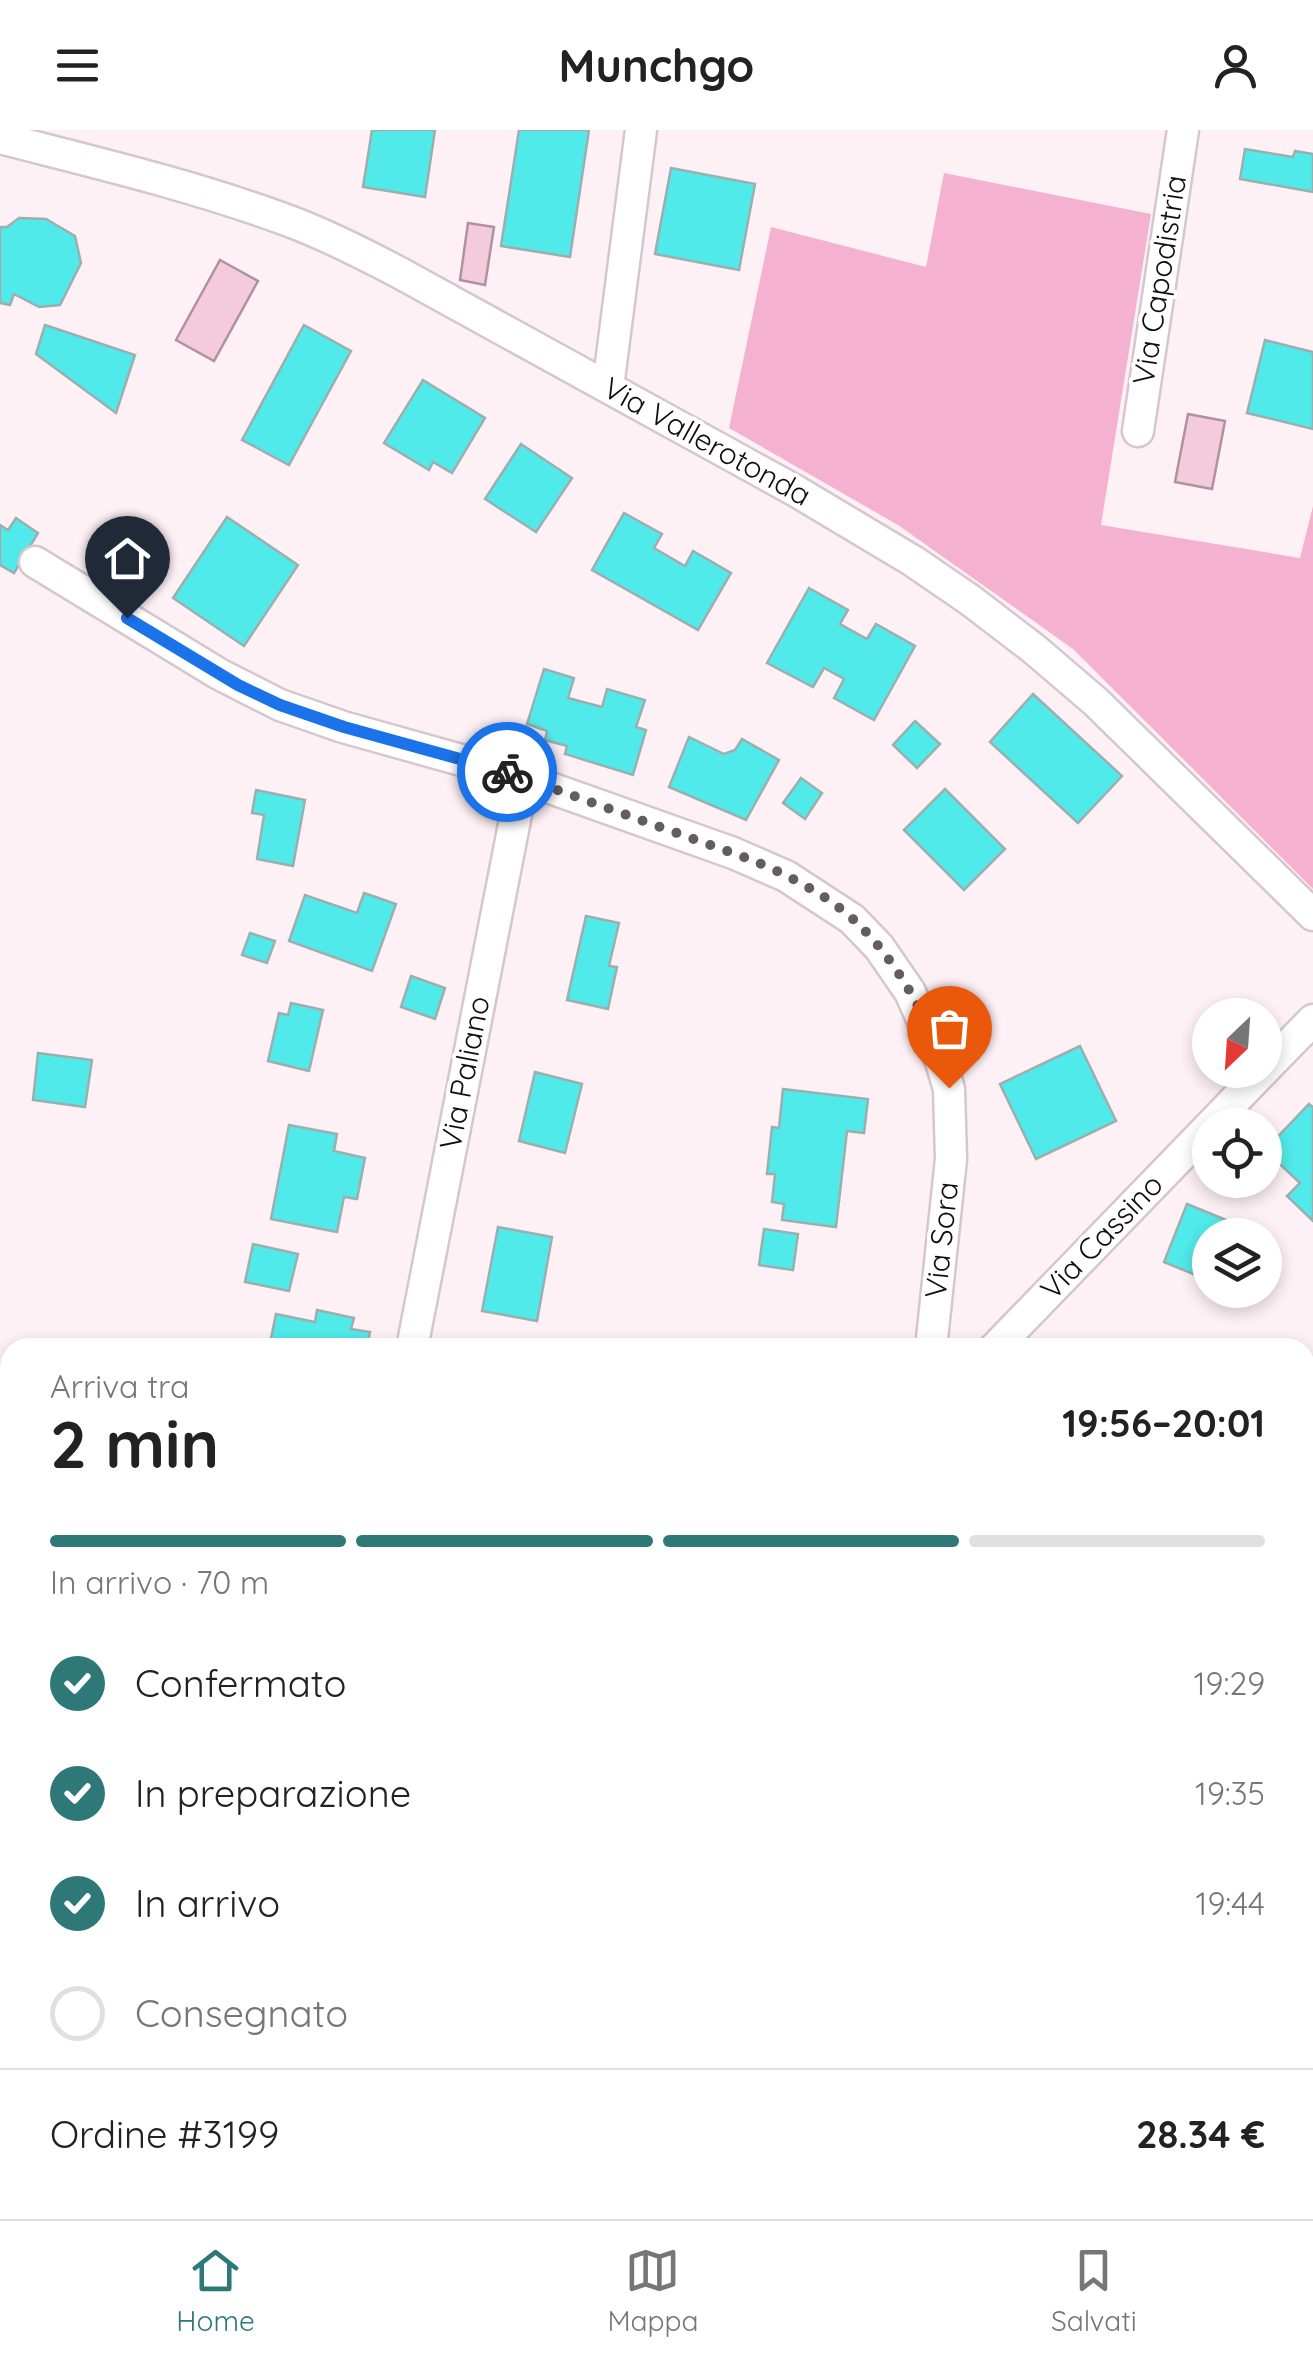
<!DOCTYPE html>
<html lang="it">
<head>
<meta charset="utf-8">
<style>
	body { margin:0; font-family:Quicksand,sans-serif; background:#f6f6f6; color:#222; height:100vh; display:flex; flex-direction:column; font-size:38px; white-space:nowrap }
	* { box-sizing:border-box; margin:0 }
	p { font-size:32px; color:#767676 }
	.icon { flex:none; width:55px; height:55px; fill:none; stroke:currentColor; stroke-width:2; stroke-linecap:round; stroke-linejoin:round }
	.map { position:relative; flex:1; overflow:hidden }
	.sheet { position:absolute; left:0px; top:1208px; width:1315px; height:882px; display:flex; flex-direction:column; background:#fff; border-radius:30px 30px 0 0; box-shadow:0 5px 15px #0003 }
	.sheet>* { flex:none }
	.needle { width:65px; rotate:205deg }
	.buttons { position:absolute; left:1192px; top:868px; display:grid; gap:20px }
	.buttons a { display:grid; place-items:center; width:90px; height:90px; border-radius:50%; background:#fff; box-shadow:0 5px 15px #0003; font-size:50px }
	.pin { position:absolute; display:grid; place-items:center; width:85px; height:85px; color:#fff; margin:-102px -42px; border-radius:50% 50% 50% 0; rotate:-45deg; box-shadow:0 0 10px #0007 }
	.pin .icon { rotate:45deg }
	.courier { position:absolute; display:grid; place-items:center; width:100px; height:100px; margin:-50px; border:8px solid #1a73e8; border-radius:50%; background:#fff; color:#222; box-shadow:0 2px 12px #0007 }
	.overview em { font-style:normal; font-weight:800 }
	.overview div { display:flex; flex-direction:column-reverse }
	.overview { display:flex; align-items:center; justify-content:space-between; height:170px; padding:0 50px }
	h1 { font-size:65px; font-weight:800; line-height:75px }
	.bar { display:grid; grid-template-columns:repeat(4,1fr); gap:15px 10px; align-content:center; height:120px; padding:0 50px }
	.bar i { height:12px; border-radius:8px; background:#e0e0e0 }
	.bar .active { background:#2f7878 }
	.bar p { grid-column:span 4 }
	.line { display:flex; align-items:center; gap:25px; padding:0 50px; border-top:2px solid #e0e0e0 }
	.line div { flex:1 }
	ol { padding:0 50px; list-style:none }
	li { display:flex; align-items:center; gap:30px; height:110px }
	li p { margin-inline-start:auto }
	li .icon { padding:10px; border-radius:50%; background:#2f7878; color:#fff; stroke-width:4 }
	li:last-child { color:#767676 }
	li i { width:55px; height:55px; border:5px solid #e0e0e0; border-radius:50% }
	header { display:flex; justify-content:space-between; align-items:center; height:130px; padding:0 50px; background:#fff; font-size:45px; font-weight:800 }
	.menu { display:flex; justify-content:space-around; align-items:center; height:140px; border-top:2px solid #e0e0e0; background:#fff; font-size:28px; color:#767676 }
	.menu a { display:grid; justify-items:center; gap:5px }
	.menu .active { color:#2f7878 }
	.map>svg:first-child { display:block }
</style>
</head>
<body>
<header><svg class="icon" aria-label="menu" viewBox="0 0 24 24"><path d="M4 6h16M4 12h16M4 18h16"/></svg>Munchgo<svg class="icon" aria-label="person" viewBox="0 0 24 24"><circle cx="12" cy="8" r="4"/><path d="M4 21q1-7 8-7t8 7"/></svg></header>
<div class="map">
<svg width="1313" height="2089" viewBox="0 0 1313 2089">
	<rect width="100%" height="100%" fill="#fef1f6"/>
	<!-- green -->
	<g fill="#f5b2d0">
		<path d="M944,43L1151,84L1101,395L1300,428L1313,376V759L1073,519L898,395L729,298L771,97L926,137Z"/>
		<path d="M0,1727H10V2080H54V2089H0Z"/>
	</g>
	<!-- water -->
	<g fill="#f3cbdc" stroke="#af929e" stroke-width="2.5">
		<path d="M468,93L494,97L485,155L460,150Z"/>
		<path d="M220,130L258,151L214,231L176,210Z"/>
		<path d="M1188,284L1225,291L1212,359L1175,352Z"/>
	</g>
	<!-- building -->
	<g fill="#51eaea" stroke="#9daeae" stroke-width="2.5">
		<path d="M372,0H435L425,67L363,57Z"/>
		<path d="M519,0H589L570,127L501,116Z"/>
		<path d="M1245,19L1293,27L1295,21L1313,24V62L1240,49Z"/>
		<path d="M671,38L755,54L739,140L655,124Z"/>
		<path d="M19,88L46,89L75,106L81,133L60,175L39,177L14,164L10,175L0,173V97H7Z"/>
		<path d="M45,195L135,225L116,283L36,224Z"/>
		<path d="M304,195L351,221L289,335L242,310Z"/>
		<path d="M1265,210L1313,222V299L1247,283Z"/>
		<path d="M423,250L485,288L452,343L433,332L429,340L384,313Z"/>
		<path d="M521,314L572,348L536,402L485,369Z"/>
		<path d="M624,383L662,404L654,418L685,436L693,421L731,443L698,500L592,440Z"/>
		<path d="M227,387L298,435L244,516L173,468Z"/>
		<path d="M16,388L38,403L14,443L0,435V395L8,400Z"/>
		<path d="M809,458L848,480L840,494L867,509L876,494L915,516L874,590L834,568L844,549L824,538L813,557L767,533Z"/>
		<path d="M544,539L574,548L568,568L602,577L607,559L645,570L636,597L646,600L633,645L565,624L567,616L545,610L547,601L527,594Z"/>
		<path d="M1033,564L1122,646L1078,693L990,612Z"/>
		<path d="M915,591L940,614L917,638L893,615Z"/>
		<path d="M689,607L724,624L735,620L742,609L779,630L746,690L669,657Z"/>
		<path d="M801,648L822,663L805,689L783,673Z"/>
		<path d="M945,659L1005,719L964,760L904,700Z"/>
		<path d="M256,660L305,670L293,736L257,729L264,685L252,683Z"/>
		<path d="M364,763L396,774L372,841L289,811L305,765L357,783Z"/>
		<path d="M586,786L619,793L609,836L617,837L608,879L567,870Z"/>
		<path d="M250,803L275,811L267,833L242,825Z"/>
		<path d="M411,846L445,858L435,889L401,877Z"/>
		<path d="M291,873L323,880L309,941L268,931L279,883L288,885Z"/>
		<path d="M1080,916L1116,991L1036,1029L1000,954Z"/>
		<path d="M38,923L92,930L85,977L33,970Z"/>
		<path d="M535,942L582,954L565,1023L519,1011Z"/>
		<path d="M783,959L868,969L864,1003L847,1001L836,1097L782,1090L784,1074L772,1072L775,1044H767L772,997L779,998Z"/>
		<path d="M1309,974L1313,977V1091L1287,1066L1300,1053L1265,1020Z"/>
		<path d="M289,995L337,1004L334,1021L365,1028L357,1069L344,1067L337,1102L271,1089Z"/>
		<path d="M1187,1074L1241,1096L1237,1105H1210V1151L1164,1132Z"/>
		<path d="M498,1097L552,1107L537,1191L482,1181Z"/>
		<path d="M764,1099L798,1104L793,1140L759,1135Z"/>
		<path d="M253,1114L298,1124L289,1161L245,1152Z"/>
		<path d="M317,1180L354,1188L351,1199L370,1202L367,1218H269L276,1184L315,1192Z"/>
		<path d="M1305,1421L1313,1424V1457L1305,1454Z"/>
		<path d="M1063,2080H1117L1115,2089H1102Z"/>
	</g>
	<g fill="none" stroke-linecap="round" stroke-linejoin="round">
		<!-- street casing -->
		<g stroke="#d6c6cd" stroke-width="35">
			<g id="street">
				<path d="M0,8C97,33 195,56 289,91C327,105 364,124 400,143L796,361L913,431L970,470L1034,519L1096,572L1313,785"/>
				<path d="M608,257L641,0"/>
				<path d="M1138,301L1183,0"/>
				<path d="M35,432L219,544L280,575L343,597L511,644L733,723L786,746L852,789L879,817L910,862L941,932L949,959L951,1029L931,1218"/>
				<path d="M1265,939L1313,890"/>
				<path d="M1211,995L1264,940"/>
				<path d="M412,1218L519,669"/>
				<path d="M995,1218L1210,996"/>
				<path d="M0,1548H10"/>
				<path d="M1305,1604L1313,1608"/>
				<path d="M1305,2006L1313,1985"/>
				<path d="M595,2089L597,2080"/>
				<path d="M1273,2089L1276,2080"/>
			</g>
		</g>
		<!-- street -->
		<use href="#street" stroke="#fff" stroke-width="30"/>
	</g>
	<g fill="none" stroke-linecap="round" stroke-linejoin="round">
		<!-- done -->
		<path stroke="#645c5f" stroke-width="10" stroke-dasharray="0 18" d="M507,642L752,730C787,745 826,764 854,790C900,833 934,897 949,958"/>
		<!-- route -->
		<path stroke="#1a73e8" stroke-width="12" d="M127,488L238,555L280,575L344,597L507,642"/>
	</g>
	<g text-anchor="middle" stroke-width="8" stroke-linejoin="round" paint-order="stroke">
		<!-- street labels -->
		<g font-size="30" fill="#110c0e" stroke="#fff">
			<text transform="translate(1160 150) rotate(-81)" y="10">Via Capodistria</text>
			<text transform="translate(707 312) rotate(29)" y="10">Via Vallerotonda</text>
			<text transform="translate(465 943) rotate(-79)" y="10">Via Paliano</text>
			<text transform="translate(1102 1107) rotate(-46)" y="10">Via Cassino</text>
			<text transform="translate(942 1110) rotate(-84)" y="10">Via Sora</text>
		</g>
	</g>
</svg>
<div class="buttons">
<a><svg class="needle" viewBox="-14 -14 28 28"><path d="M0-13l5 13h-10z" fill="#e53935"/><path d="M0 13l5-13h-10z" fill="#767676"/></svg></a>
<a><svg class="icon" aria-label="locate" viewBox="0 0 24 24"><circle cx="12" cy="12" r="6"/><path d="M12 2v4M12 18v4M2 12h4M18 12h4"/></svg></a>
<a><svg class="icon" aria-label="layers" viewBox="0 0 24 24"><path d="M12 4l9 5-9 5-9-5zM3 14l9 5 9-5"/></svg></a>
</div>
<div class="pin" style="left:949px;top:958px;background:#ea580c"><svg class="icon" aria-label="bag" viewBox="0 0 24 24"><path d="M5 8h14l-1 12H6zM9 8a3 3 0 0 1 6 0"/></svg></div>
<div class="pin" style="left:127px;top:488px;background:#1f2937"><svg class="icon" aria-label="home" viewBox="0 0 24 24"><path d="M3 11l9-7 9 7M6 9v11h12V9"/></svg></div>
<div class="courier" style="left:507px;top:642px"><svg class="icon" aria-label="bike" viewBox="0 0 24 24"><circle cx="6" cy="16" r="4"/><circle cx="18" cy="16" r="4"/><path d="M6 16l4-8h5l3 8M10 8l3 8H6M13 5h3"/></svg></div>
<section class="sheet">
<div class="overview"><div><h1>2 min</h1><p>Arriva tra</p></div><em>19:56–20:01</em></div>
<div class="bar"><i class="active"></i><i class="active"></i><i class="active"></i><i></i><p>In arrivo · 70 m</p></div>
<ol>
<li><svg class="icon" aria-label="check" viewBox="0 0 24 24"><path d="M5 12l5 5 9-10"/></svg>Confermato<p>19:29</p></li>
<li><svg class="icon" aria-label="check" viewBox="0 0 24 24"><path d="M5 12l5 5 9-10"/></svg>In preparazione<p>19:35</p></li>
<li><svg class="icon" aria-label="check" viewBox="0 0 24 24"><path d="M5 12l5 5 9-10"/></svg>In arrivo<p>19:44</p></li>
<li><i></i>Consegnato</li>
</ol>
<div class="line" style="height:130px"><div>Ordine #3199</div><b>28.34 €</b></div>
</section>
</div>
<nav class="menu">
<a class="active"><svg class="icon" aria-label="home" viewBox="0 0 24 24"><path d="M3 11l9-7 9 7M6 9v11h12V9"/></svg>Home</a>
<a><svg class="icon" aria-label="map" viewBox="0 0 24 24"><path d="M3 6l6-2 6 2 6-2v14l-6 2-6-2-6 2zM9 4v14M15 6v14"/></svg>Mappa</a>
<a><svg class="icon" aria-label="saved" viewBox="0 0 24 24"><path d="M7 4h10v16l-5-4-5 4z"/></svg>Salvati</a>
</nav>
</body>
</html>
